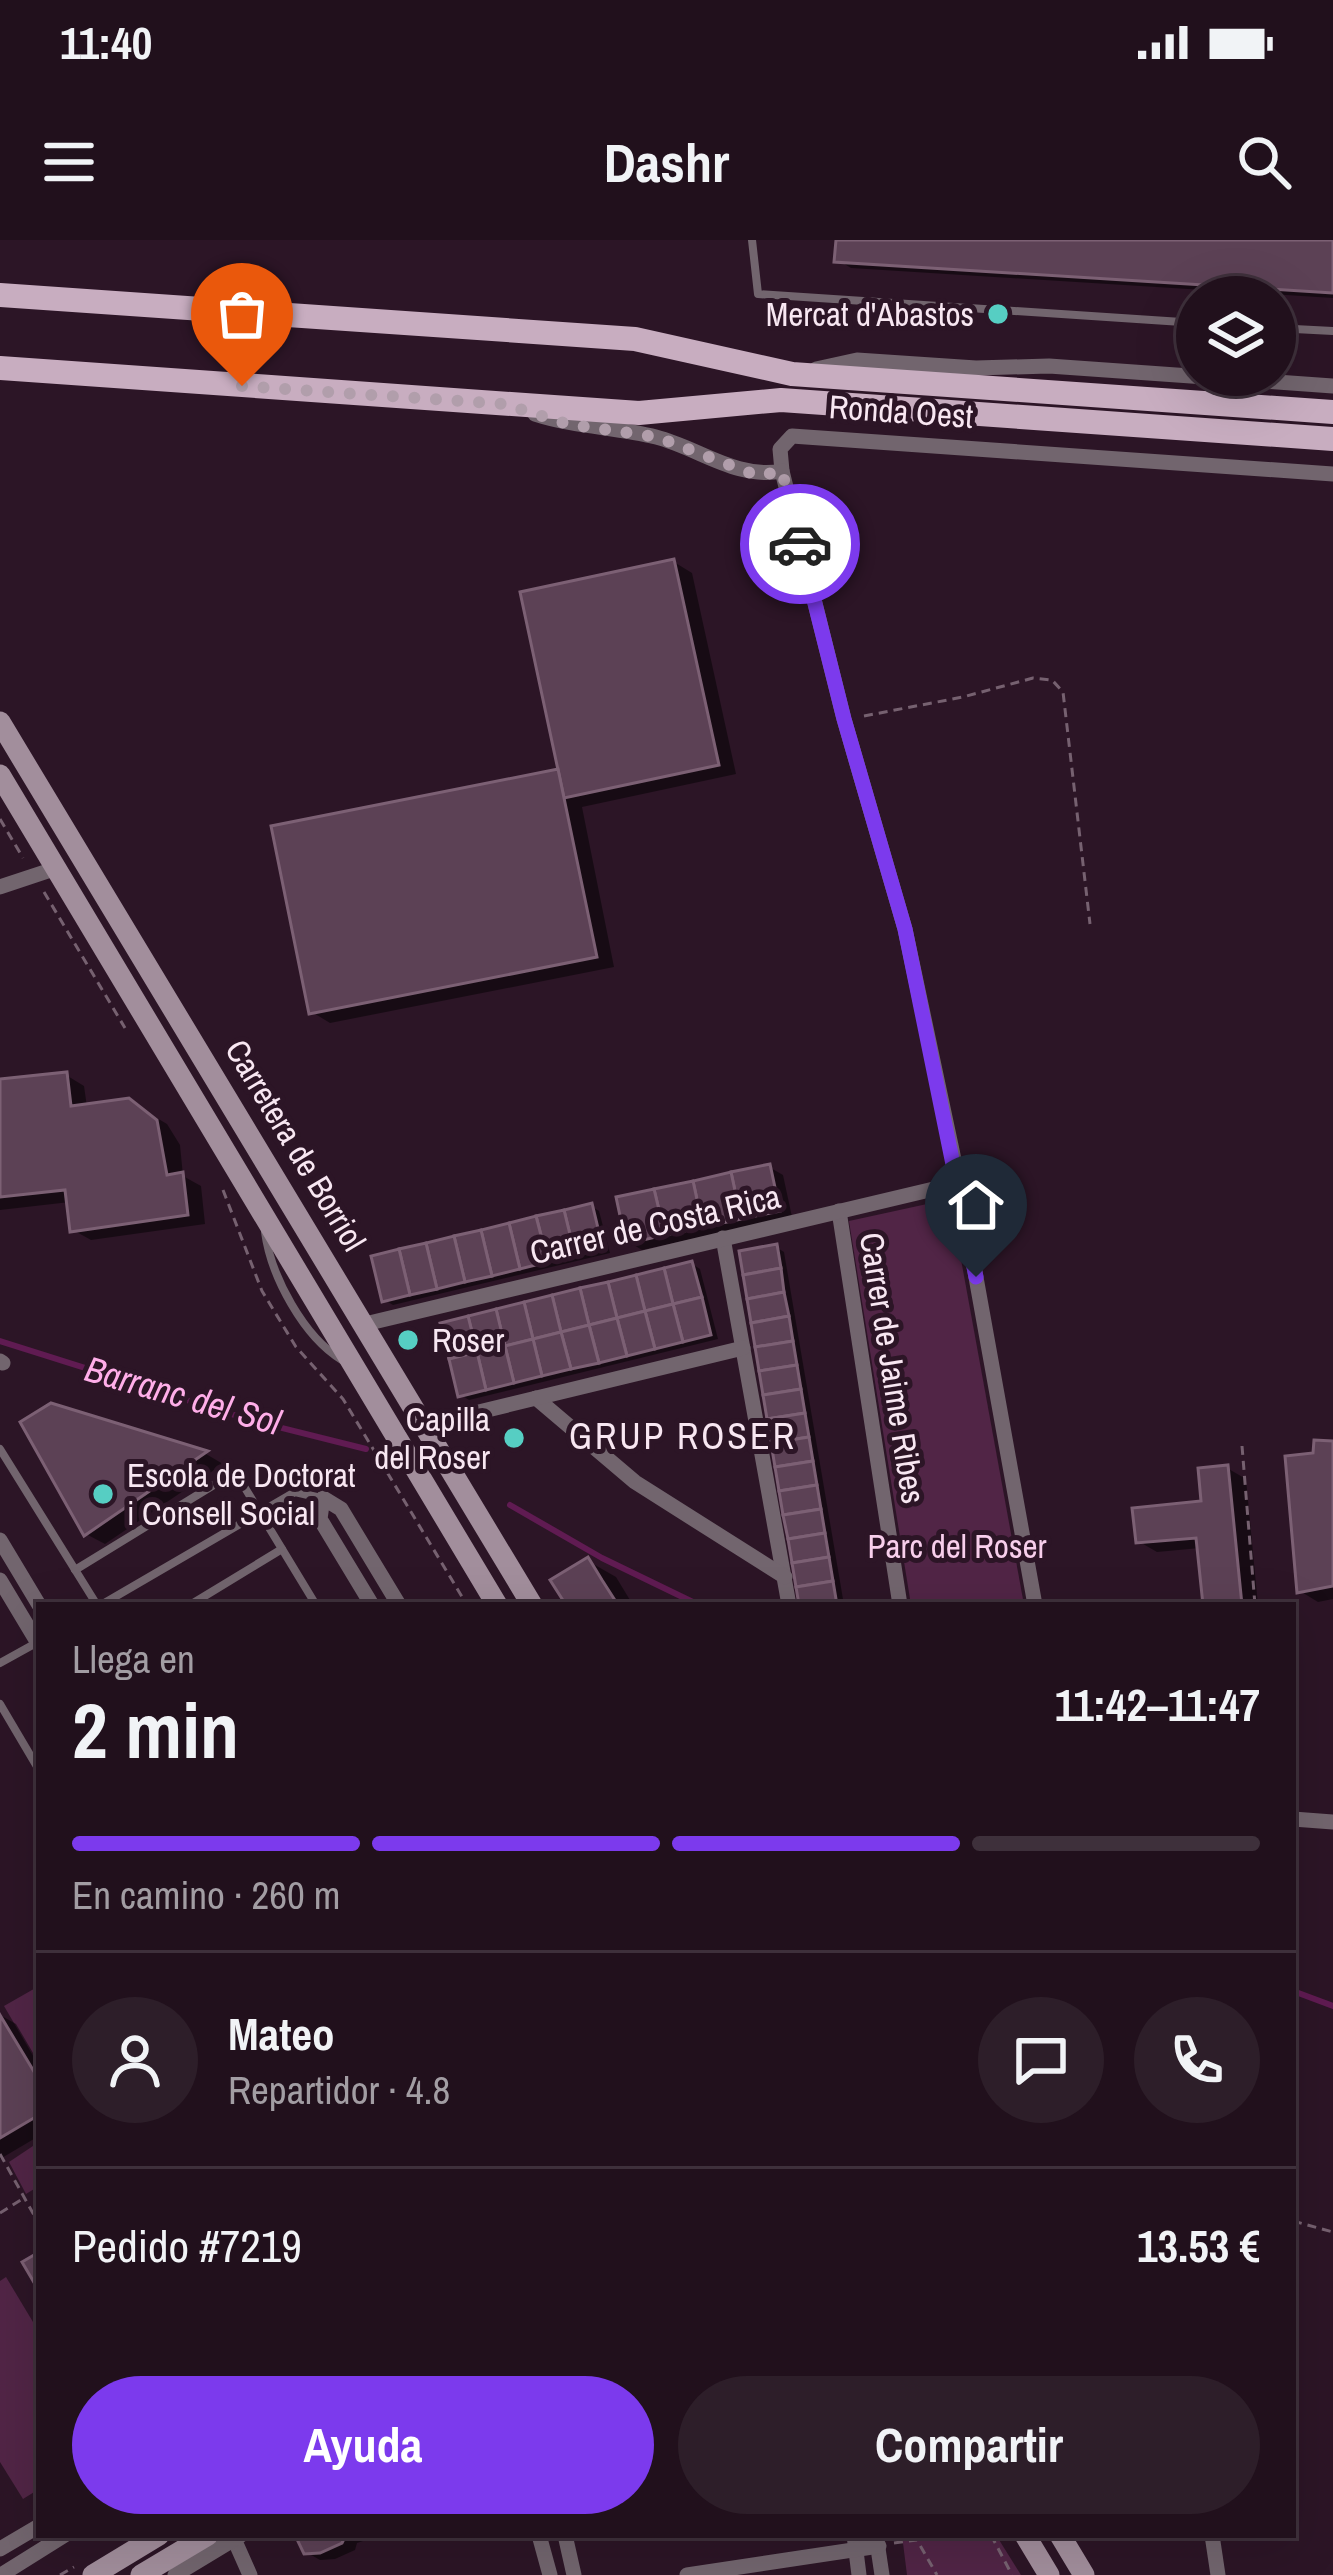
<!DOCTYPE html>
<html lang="es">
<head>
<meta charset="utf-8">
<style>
	body { margin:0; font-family:"Archivo Narrow",sans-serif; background:#2d1e29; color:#f1f3f6; height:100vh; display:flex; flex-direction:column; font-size:45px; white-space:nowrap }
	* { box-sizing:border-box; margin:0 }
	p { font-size:39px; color:#a29da3 }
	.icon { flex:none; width:66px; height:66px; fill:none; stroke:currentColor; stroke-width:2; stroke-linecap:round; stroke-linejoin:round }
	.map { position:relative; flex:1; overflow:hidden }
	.details { position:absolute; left:36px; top:1362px; width:1260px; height:936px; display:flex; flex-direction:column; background:#21101c; border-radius:0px; box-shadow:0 12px 48px #0002,0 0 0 3px #3e303b }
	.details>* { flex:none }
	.controls { position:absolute; left:1176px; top:36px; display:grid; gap:24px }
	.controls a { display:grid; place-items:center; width:120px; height:120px; border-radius:50%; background:#21101c; box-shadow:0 12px 48px #0002,0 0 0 3px #3e303b; font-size:60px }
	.pin { position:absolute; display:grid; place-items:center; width:102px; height:102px; color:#fff; margin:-123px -51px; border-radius:50% 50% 50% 0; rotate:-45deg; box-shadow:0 0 12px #0007 }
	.pin .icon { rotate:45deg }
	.courier { position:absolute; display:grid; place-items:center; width:120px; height:120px; margin:-60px; border:9px solid #7c3aed; border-radius:50%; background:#fff; color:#222; box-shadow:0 3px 15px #0007 }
	.overview em { font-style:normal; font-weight:700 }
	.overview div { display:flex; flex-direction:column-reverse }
	.overview { display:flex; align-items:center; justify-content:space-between; height:204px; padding:0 36px }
	h1 { font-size:78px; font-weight:700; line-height:90px }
	.bar { display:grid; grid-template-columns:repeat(4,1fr); gap:18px 12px; align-content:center; height:144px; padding:0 36px }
	.bar i { height:15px; border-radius:9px; background:#3e303b }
	.bar .on { background:#7c3aed }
	.bar p { grid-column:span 4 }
	.line { display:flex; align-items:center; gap:30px; padding:0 36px; border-top:3px solid #3e303b }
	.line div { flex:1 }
	.round { display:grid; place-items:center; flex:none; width:126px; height:126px; border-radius:63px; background:#2d1e29 }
	.button { display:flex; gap:24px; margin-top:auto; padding:24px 36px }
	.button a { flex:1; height:138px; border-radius:72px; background:#7c3aed; color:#fff; font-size:48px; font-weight:700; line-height:138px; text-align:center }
	.button a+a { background:#2d1e29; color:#f1f3f6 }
	.status { display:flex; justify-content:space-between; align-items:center; height:84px; padding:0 60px; background:#21101c; direction:ltr }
	.status svg { height:33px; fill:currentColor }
	header { display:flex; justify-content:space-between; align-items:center; height:156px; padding:0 36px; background:#21101c; font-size:54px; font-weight:700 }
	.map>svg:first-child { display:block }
</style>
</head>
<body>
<div class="status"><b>11:40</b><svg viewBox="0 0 49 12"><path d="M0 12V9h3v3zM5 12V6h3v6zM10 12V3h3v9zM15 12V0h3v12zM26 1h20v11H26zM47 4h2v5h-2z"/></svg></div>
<header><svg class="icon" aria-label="menu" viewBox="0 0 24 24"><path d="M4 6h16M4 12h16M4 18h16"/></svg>Dashr<svg class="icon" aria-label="search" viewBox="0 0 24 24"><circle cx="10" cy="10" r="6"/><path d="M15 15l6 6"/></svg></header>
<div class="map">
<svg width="1333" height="2335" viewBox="0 0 1333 2335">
	<rect width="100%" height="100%" fill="#2c1526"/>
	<!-- green -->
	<g fill="#512546">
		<path d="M950,959L1024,1365H911L849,981Z"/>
		<path d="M39,1746V1826L4,1766Z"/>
		<path d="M39,1902V1946L26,1954L9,1922Z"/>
		<path d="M6,2037L39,2092V2249L23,2259L0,2222V2041Z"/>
		<path d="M902,2295H996L1021,2335H907Z"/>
	</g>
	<!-- shadow -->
	<g fill="#0007">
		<path d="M839,0H1333V58L851,28L838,20Z"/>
		<path d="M674,322L692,333L736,534L582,567L614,727L330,783L312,772L562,531Z"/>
		<path d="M66,835L84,846L87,867L128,861L167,884L180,905L183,936L201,946L205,984L91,1000L73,990L70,962L0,970V842Z"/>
		<path d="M769,927L783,935L792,977L642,1010L629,1002Z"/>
		<path d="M591,966L599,971L610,1013L393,1065L385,1060Z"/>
		<path d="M776,1007L784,1012L844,1365H802Z"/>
		<path d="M692,1024L700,1029L718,1099L469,1160L461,1155Z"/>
		<path d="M52,1167L206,1214L223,1224L105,1304L86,1294Z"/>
		<path d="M1333,1204V1359L1318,1362L1300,1351L1316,1216Z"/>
		<path d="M1227,1228L1246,1239L1258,1365H1206L1200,1308L1157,1312L1138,1301L1204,1264Z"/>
		<path d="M588,1321L616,1337L633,1365H570Z"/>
		<path d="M0,1775L16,1784L39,1823V1896L0,1919Z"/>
		<path d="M299,2295H381L357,2303L355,2310L335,2319L320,2320L306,2312Z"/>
	</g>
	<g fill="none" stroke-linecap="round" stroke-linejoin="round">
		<!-- stream -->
		<g stroke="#601b52" stroke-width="6">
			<path d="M0,1101L250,1180L366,1209"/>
			<path d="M510,1265L602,1318L699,1365"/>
			<path d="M1293,1751L1333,1766"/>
		</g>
	</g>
	<!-- building -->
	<g fill="#5c4155" stroke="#7c6074" stroke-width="3">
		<path d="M836,0H1333V53L834,22Z"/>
		<path d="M674,319L719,525L564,558L520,352Z"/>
		<path d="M558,529L597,717L309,774L271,586Z"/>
		<path d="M67,832L71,866L129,858L157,880L167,935L183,932L188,975L70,992L65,950L0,957V839Z"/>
		<path d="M770,924L780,971L741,979L731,932Z"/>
		<path d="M731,932L741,979L703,987L693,941Z"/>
		<path d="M693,941L703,987L665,995L654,949Z"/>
		<path d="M654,949L665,995L626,1004L616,957Z"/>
		<path d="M592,963L603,1009L575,1015L564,970Z"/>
		<path d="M564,970L575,1015L548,1022L536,976Z"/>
		<path d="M536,976L548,1022L520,1029L509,983Z"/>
		<path d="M509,983L520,1029L492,1036L481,990Z"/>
		<path d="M481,990L492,1036L465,1042L454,996Z"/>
		<path d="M454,996L465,1042L437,1049L426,1003Z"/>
		<path d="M426,1003L437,1049L410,1055L399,1009Z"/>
		<path d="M777,1004L781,1028L743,1035L739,1011Z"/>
		<path d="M399,1009L410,1055L382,1062L371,1016Z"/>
		<path d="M692,1021L702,1057L673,1064L664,1028Z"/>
		<path d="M664,1028L673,1064L645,1071L636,1035Z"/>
		<path d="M781,1028L784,1052L747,1059L743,1035Z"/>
		<path d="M636,1035L645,1071L617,1078L608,1042Z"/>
		<path d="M608,1042L617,1078L589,1085L580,1048Z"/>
		<path d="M580,1048L589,1085L561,1092L552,1055Z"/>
		<path d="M784,1052L789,1076L751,1083L747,1059Z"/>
		<path d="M552,1055L561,1092L533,1099L524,1062Z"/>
		<path d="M702,1057L711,1095L683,1102L673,1064Z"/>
		<path d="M524,1062L533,1099L505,1106L496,1069Z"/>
		<path d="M673,1064L683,1102L655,1109L645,1071Z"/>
		<path d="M496,1069L505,1106L477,1112L468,1076Z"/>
		<path d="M645,1071L655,1109L627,1116L617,1078Z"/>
		<path d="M468,1076L477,1112L449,1119L440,1083Z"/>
		<path d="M789,1076L793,1101L755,1107L751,1083Z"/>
		<path d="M617,1078L627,1116L599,1123L589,1085Z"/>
		<path d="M589,1085L599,1123L571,1129L561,1092Z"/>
		<path d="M561,1092L571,1129L542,1136L533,1099Z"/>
		<path d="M533,1099L542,1136L514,1143L505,1106Z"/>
		<path d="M793,1101L797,1125L759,1131L755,1107Z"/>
		<path d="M505,1106L514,1143L486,1150L477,1112Z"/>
		<path d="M477,1112L486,1150L458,1157L449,1119Z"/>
		<path d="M797,1125L801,1149L763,1155L759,1131Z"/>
		<path d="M801,1149L805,1173L767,1179L763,1155Z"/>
		<path d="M51,1163L208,1211L84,1296L20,1182Z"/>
		<path d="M805,1173L809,1197L771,1203L767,1179Z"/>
		<path d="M809,1197L813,1221L775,1227L771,1203Z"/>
		<path d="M1314,1200L1333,1201V1346L1297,1353L1285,1216L1313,1213Z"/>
		<path d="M813,1221L817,1245L779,1251L775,1227Z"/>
		<path d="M1228,1225L1242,1365H1203L1196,1298L1136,1303L1132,1268L1201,1261L1198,1228Z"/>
		<path d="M817,1245L821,1269L783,1275L779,1251Z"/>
		<path d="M821,1269L825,1293L788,1299L783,1275Z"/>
		<path d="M825,1293L829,1317L792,1323L788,1299Z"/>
		<path d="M588,1317L602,1340L618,1365H566L550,1340Z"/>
		<path d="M829,1317L833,1341L796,1347L792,1323Z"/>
		<path d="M833,1341L837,1365H799L796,1347Z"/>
		<path d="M0,1775L39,1840V1875L0,1898Z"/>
		<path d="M39,2012V2051L22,2022Z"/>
		<path d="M295,2295H346L342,2303L320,2313L304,2314Z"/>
	</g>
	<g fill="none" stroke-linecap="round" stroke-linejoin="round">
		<!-- path -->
		<g stroke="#766170" stroke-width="3" stroke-dasharray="9 6" stroke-linecap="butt">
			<path d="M864,476L963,457L1033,438L1052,440L1063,452L1090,684"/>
			<path d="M0,579L23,618"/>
			<path d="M44,652L125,788"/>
			<path d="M223,950L262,1051L296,1107L343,1159L467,1365"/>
			<path d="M1242,1206L1255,1365"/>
			<path d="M0,1914L39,1984"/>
			<path d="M0,1973L24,1958"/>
			<path d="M1293,1981L1333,1992"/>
			<path d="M991,2295L1012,2335"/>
			<path d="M894,2303L917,2300L937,2335"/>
			<path d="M60,2335L74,2327"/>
		</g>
		<!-- lane -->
		<g stroke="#72656e" stroke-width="8">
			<path d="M752,0L758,54L1197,83"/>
			<path d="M1275,88L1333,91"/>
			<path d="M265,992C271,1037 304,1097 342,1120"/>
			<path d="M0,1209L97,1365"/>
			<path d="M75,1330L217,1243H242L316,1365"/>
			<path d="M101,1365L295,1252L321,1258"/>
			<path d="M190,1365L282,1309"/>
			<path d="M0,1423L38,1402"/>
			<path d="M0,1464L39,1530"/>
		</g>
		<!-- street -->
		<g stroke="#72656e" stroke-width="15">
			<path d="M816,129L857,120L976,128L1049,126L1333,146"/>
			<path d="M535,174C575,187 616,187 656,197C699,208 737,240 782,231L780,209L792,196L1333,234"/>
			<path d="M782,231L844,479L905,689L959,943L1035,1365"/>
			<path d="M0,647L57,628"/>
			<path d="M839,971L900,1365"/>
			<path d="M723,998L789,1365"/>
			<path d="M365,1084L959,943"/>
			<path d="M0,1121L3,1123"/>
			<path d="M536,1158L635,1242L785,1337"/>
			<path d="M425,1185L743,1108"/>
			<path d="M0,1300L39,1365"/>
			<path d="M0,1340L39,1405"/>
			<path d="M372,1365L320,1279L323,1258L341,1269L399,1365"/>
			<path d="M1293,1579L1333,1582"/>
			<path d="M539,2295L550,2335"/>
			<path d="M565,2295L574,2335"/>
			<path d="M854,2295L859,2335"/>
			<path d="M876,2295L882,2335"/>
			<path d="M1212,2295L1218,2335"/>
			<path d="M234,2299L250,2335"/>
			<path d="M0,2309L39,2286"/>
			<path d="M1,2335L65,2295"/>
			<path d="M175,2335L241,2295"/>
			<path d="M687,2335L879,2306"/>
		</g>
		<!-- secondary -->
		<g stroke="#a28e9c" stroke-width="21">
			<path d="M0,482L532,1365"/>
			<path d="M0,535L497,1365"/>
			<path d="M1025,2295L1049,2335"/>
			<path d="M1060,2295L1084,2335"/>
			<path d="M93,2335L159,2295"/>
			<path d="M141,2335L208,2295"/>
		</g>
		<!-- primary -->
		<g stroke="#c8adc0" stroke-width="24">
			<path d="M0,55L635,99L792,134L1333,172"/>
			<path d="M0,128L639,173L781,160L1333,199"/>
		</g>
	</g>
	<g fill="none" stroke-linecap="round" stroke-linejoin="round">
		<!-- done -->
		<path stroke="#b19eab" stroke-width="12" stroke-dasharray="0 21.6" d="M242,146L504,164L567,184L657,197L758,236L782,231L800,304"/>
		<!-- route -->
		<path stroke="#7c3aed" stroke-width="15" d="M800,304L844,479L905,689L976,1037"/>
	</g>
	<!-- markers -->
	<g fill="#56cec3" stroke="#2c1526" stroke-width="4.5">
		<circle cx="998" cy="74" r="12"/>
		<circle cx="408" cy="1100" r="12"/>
		<circle cx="514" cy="1198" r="12"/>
		<circle cx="103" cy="1254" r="12"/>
	</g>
	<g text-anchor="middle" stroke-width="10" stroke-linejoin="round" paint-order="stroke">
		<!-- poi labels -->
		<g font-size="33" fill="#f8e7f2" stroke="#2c1526" text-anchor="end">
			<text x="974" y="86">Mercat d'Abastos</text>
			<text x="432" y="1112" text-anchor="start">Roser</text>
			<text x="490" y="1191">Capilla<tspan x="490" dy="38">del Roser</tspan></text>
			<text x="127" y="1247" text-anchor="start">Escola de Doctorat<tspan x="127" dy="38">i Consell Social</tspan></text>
		</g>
		<!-- street labels -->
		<g font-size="33" fill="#f8e7f2" stroke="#2c1526">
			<text transform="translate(901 171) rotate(4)" y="12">Ronda Oest</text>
			<text transform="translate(296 905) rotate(59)" y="12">Carretera de Borriol</text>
			<text transform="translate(655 984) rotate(-13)" y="12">Carrer de Costa Rica</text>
			<text transform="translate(893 1128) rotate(81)" y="12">Carrer de Jaime Ribes</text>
		</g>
		<!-- park labels -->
		<g font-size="33" fill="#f8cfec" stroke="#2c1526">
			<text x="957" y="1318">Parc del Roser</text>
		</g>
		<!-- water labels -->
		<g font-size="36" font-style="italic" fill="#ffaee9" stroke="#2c1526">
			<text transform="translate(183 1155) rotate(16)" y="13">Barranc del Sol</text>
		</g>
		<!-- neighbourhood labels -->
		<g font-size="36" letter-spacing="3" fill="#f8e7f2" stroke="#2c1526">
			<text x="683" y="1209">GRUP ROSER</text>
		</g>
	</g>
</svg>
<div class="controls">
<a><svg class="icon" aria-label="layers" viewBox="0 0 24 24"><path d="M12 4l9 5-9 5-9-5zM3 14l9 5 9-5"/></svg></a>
</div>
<div class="pin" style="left:242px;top:146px;background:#ea580c"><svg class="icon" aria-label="bag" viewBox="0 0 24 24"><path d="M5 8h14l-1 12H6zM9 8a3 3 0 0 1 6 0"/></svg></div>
<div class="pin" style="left:976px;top:1037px;background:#1f2937"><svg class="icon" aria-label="home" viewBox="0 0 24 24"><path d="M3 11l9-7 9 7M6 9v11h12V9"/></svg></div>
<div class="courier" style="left:800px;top:304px"><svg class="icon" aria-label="car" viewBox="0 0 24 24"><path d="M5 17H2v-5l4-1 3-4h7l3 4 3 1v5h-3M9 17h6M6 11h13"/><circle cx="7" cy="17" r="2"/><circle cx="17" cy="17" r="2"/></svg></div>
<section class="details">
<div class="overview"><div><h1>2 min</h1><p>Llega en</p></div><em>11:42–11:47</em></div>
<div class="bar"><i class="on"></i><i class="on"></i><i class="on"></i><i></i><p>En camino · 260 m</p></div>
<div class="line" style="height:216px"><a class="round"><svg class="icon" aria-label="person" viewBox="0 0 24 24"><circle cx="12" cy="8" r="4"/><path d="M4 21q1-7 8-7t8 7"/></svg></a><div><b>Mateo</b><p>Repartidor · 4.8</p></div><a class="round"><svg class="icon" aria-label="chat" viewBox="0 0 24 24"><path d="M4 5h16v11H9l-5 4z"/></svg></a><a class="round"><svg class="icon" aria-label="phone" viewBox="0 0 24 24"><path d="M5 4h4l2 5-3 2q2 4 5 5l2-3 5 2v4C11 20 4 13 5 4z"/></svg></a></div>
<div class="line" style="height:156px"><div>Pedido #7219</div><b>13.53 €</b></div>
<div class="button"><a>Ayuda</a><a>Compartir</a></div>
</section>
</div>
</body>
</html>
